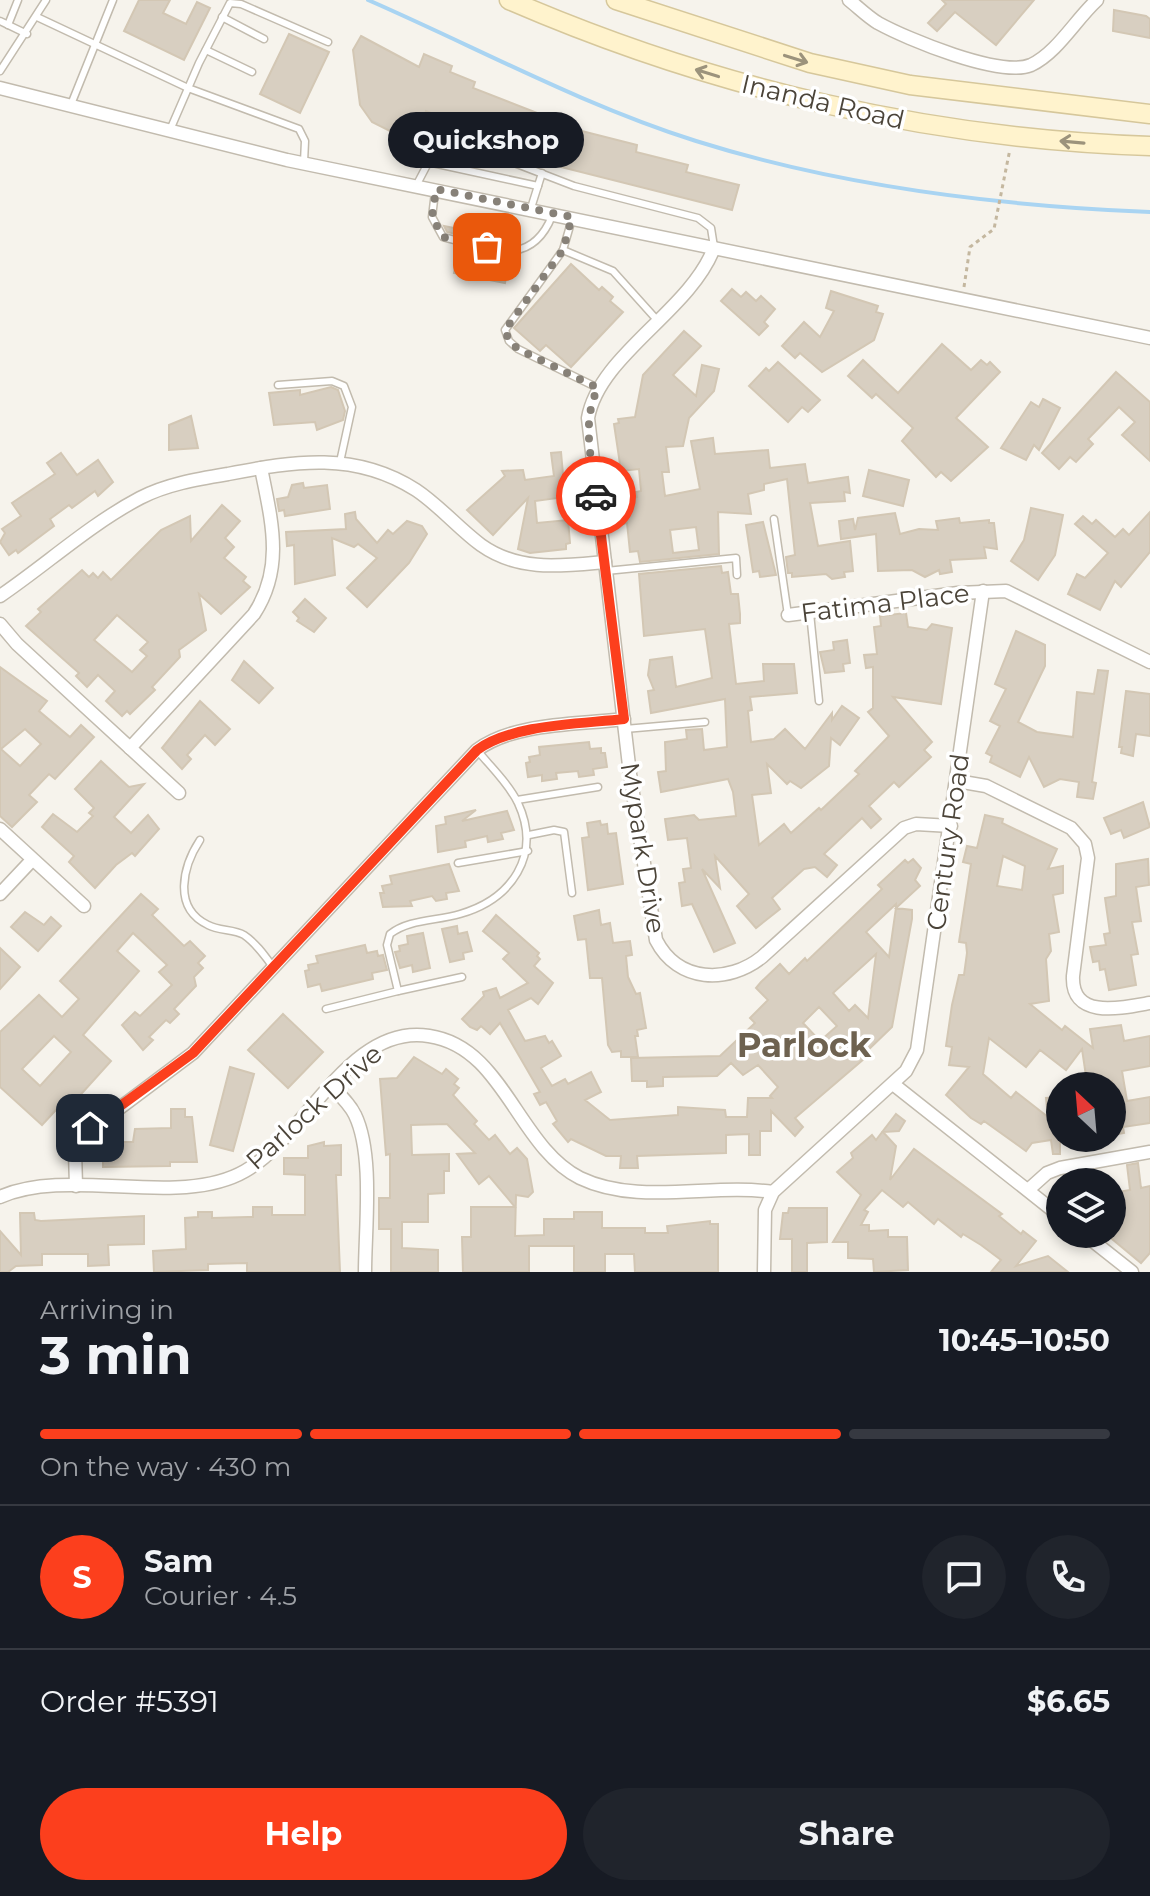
<!DOCTYPE html>
<html lang="en">
<head>
<meta charset="utf-8">
<style>
	body { margin:0; font-family:Montserrat,sans-serif; background:#20242c; color:#f1f3f6; height:100vh; display:flex; flex-direction:column; font-size:30px; white-space:nowrap }
	* { box-sizing:border-box; margin:0 }
	p { font-size:26px; color:#9ea1a6 }
	.icon { flex:none; width:44px; height:44px; fill:none; stroke:currentColor; stroke-width:2; stroke-linecap:round; stroke-linejoin:round }
	.map { position:relative; height:1272px; overflow:hidden }
	.sheet { display:flex; flex-direction:column; background:#171b24; flex:1 }
	.sheet>* { flex:none }
	.needle { width:52px; rotate:334deg }
	.tools { position:absolute; left:1046px; top:1072px; display:grid; gap:16px }
	.tools a { display:grid; place-items:center; width:80px; height:80px; border-radius:50%; background:#171b24; box-shadow:0 4px 12px #0003; font-size:40px }
	.pin { position:absolute; display:grid; place-items:center; width:68px; height:68px; color:#fff; margin:-34px; border-radius:16px; box-shadow:0 4px 12px #0006 }
	.courier { position:absolute; display:grid; place-items:center; width:80px; height:80px; margin:-40px; border:6px solid #fc3f1d; border-radius:50%; background:#fff; color:#222; box-shadow:0 2px 10px #0007 }
	.bubble { position:absolute; height:56px; border-radius:28px; background:#171b24; box-shadow:0 4px 12px #0003; font-size:26px; font-weight:700; line-height:56px; text-align:center }
	.headline em { font-style:normal; font-weight:700 }
	.headline div { display:flex; flex-direction:column-reverse }
	.headline { display:flex; align-items:center; justify-content:space-between; height:136px; padding:0 40px }
	h1 { font-size:52px; font-weight:700; line-height:60px }
	.bar { display:grid; grid-template-columns:repeat(4,1fr); gap:12px 8px; align-content:center; height:96px; padding:0 40px }
	.bar i { height:10px; border-radius:6px; background:#363941 }
	.bar .on { background:#fc3f1d }
	.bar p { grid-column:span 4 }
	.line { display:flex; align-items:center; gap:20px; padding:0 40px; border-top:2px solid #363941 }
	.line div { flex:1 }
	.round { display:grid; place-items:center; flex:none; width:84px; height:84px; border-radius:42px; background:#20242c }
	.action { display:flex; gap:16px; margin-top:auto; padding:16px 40px }
	.action a { flex:1; height:92px; border-radius:48px; background:#fc3f1d; color:#fff; font-size:32px; font-weight:700; line-height:92px; text-align:center }
	.action a+a { background:#20242c; color:#f1f3f6 }
	.map>svg:first-child { display:block }
</style>
</head>
<body>
<div class="map">
<svg width="1150" height="1272" viewBox="0 0 1150 1272">
	<rect width="100%" height="100%" fill="#f6f3ec"/>
	<g fill="none" stroke-linecap="round" stroke-linejoin="round">
		<!-- stream -->
		<path stroke="#a9d4f2" stroke-width="4" d="M368,0C478,48 582,105 696,141C839,186 1001,206 1150,212"/>
	</g>
	<!-- building -->
	<g fill="#d8cfc1" stroke="#d3c7b4" stroke-width="2" fill-rule="evenodd">
		<path d="M139,0H170L163,13L186,24L197,2L210,8L184,60L124,31Z"/>
		<path d="M942,0H1034L996,45L955,12L937,31L928,23L946,4Z"/>
		<path d="M1114,10L1146,16L1150,19V38L1113,31Z"/>
		<path d="M289,34L329,52L300,113L260,94Z"/>
		<path d="M361,36L419,67L424,54L452,66L450,72L475,82L473,88L563,123L562,126L637,145L636,152L688,165L686,172L739,185L732,210L553,165V161L426,111L416,144L372,122L360,105L353,50Z"/>
		<path d="M444,226L519,241V243H492L447,232Z"/>
		<path d="M459,247L490,255L516,256L510,257L505,283L454,273Z"/>
		<path d="M571,264L599,290L602,287L613,297L610,301L623,312L571,367L546,345L540,351L514,328Z"/>
		<path d="M732,289L741,297L746,292L756,301L761,296L775,309L764,322L768,326L759,335L721,301Z"/>
		<path d="M831,291L878,306L876,312L883,314L874,340L822,372L800,353L795,358L782,346L804,322L820,337L834,311L826,308Z"/>
		<path d="M684,331L701,346L673,375L696,396L702,365L719,369L714,391L689,418L683,446L666,447L669,472H662L665,496L700,489L691,441L713,438L715,454L768,450L770,468L805,464L808,483L848,477L850,493L844,492L845,501L810,503L818,546L850,541L853,571L844,572L845,577L832,579L826,574L792,577V573H788L786,557L795,555L787,479L764,484V490L748,494L751,514L718,512L719,554L640,562L638,551L630,552L627,523L616,525L613,502L637,497L636,492L641,491L639,469L621,471L614,424L619,423L618,419L635,417L643,375ZM696,527L699,550L673,553L670,530Z"/>
		<path d="M942,344L971,370L981,360L987,365L990,362L1000,372L956,418L988,447L951,481L941,472L936,477L902,441L913,428L876,394L872,398L848,376L863,360L898,393Z"/>
		<path d="M778,362L820,400L808,412L802,407L788,422L749,386L766,368L769,371Z"/>
		<path d="M1116,372L1150,402V461L1122,435L1135,422L1119,407L1088,439L1093,444L1076,462L1070,457L1059,469L1042,453Z"/>
		<path d="M331,387L338,390L345,411L343,420L317,430L315,422L274,425L269,393L300,390V395Z"/>
		<path d="M1043,399L1060,408L1039,450L1034,445L1026,460L1001,448L1031,402L1039,407Z"/>
		<path d="M191,416L198,448L169,450V425Z"/>
		<path d="M561,452L565,497L535,501L537,523L568,520L570,543L566,544V549L530,553L518,549L528,498L493,535L467,510L505,476L502,471L523,470L525,480L554,476L551,453Z"/>
		<path d="M61,453L77,475L98,460L113,482L98,496L95,491L72,508L69,505L50,519L54,526L18,553L16,550L9,555L0,542L5,533L2,529L21,516L12,503L55,474L47,463Z"/>
		<path d="M869,470L909,480L903,506L863,496Z"/>
		<path d="M303,483L304,488L327,485L330,509L285,516L284,510L279,511L277,499L288,497L292,485Z"/>
		<path d="M222,505L240,521L225,538L234,547L224,558L246,577L243,581L250,587L221,614L199,594L206,630L179,650L180,657L152,687L155,690L130,714L127,711L122,716L106,701L115,691L98,675L87,687L76,676L79,673L26,626L41,612L38,609L82,570L89,577L93,573L98,578L103,572L111,580L161,530L190,516L191,541ZM117,615L148,642L140,650L147,656L132,672L94,640Z"/>
		<path d="M1031,508L1063,515L1055,555L1038,580L1011,561L1024,540Z"/>
		<path d="M355,512L356,519L377,543L388,530L393,534L407,521L422,526L427,534L409,563L367,607L347,588L377,558L358,544L354,547L332,538L335,575L295,584L294,545L287,546L286,532L346,529L345,514Z"/>
		<path d="M1150,512V552L1121,587L1115,581L1100,610L1068,594L1077,574L1085,578L1108,553L1075,524L1083,516L1092,524L1096,520L1115,537L1123,529L1129,535Z"/>
		<path d="M895,513L900,534L919,529L938,530L936,521L959,518L960,523L989,520V523H994L997,549L984,547L986,558L950,560L952,572L940,574L939,570L925,577L912,570L878,571L876,534L841,539L839,521L853,519L855,530L858,518Z"/>
		<path d="M763,522L776,575L760,577L759,571L753,572L746,525Z"/>
		<path d="M721,566L722,573L728,572L731,594H738L740,614V623L729,624L736,684L764,681L763,664H794L797,693L750,697L752,710L748,711L751,742L774,739L785,729L805,749L832,713V720L842,706L859,718L840,745L831,738L829,766L801,788L790,781L787,784L767,764L771,793L752,795L759,845L784,824L791,833L819,808L821,810L859,774L855,771L889,736L868,712L873,708V667L866,668L864,655L877,654L874,627L881,626L880,616L906,613L908,627L927,630L932,624L952,628L941,704L893,697L932,742L924,750L931,757L899,787L894,782L869,806L881,819L871,828L862,818L824,854L837,865L827,877L815,867L804,869L772,898L780,909L756,928L737,906L749,894L715,856L720,888L702,869L735,943L714,952L692,904L682,906L679,883L685,882L683,869L691,868L687,838L668,840L665,819L694,815L699,820L736,816L733,792L728,779L661,792L658,772L666,771L665,742L687,739L686,730L702,729L704,750L727,747L725,699L651,713L648,691L654,690L648,675L650,660L672,657L676,687L712,678L705,629L644,636L639,574Z"/>
		<path d="M305,599L326,618L314,632L297,621L299,618L293,612Z"/>
		<path d="M1016,631L1045,645V666L1018,722L1037,732L1073,737L1077,692L1094,694L1098,670L1108,671L1092,782L1096,783L1093,799L1077,797L1079,782L1060,779L1044,787L1029,757L1020,777L990,762L992,756L986,753L1000,726L990,721L1006,689L995,684Z"/>
		<path d="M847,640L850,663L843,664L844,671L825,673L820,652L834,650L833,642Z"/>
		<path d="M244,661L273,688L259,703L232,680Z"/>
		<path d="M0,667L47,701L39,711L70,737L81,725L94,737L55,779L49,774L29,795L37,802L12,827L0,816ZM25,729L41,744L20,766L1,749Z"/>
		<path d="M1126,691L1150,694V736L1136,734L1133,756L1121,753L1122,747H1119Z"/>
		<path d="M200,701L230,729L215,745L205,735L187,755L191,759L182,769L162,748Z"/>
		<path d="M589,742L590,749L601,748V753H605L607,767L593,769L594,775L579,777L578,771L556,773L557,779L542,781V775L528,777L526,763L530,762L529,757L540,755L539,747Z"/>
		<path d="M101,761L129,787L144,784L114,817L131,833L148,815L159,829L135,856L132,853L116,865L95,888L69,862L74,856L42,827L53,814L77,832L93,816L89,813L94,808L75,789Z"/>
		<path d="M1143,802L1150,827L1124,838L1121,830L1111,834L1104,818Z"/>
		<path d="M476,810L462,821L507,811L514,830L501,833L503,839L488,842L487,836L465,841L466,847L438,852L436,826L446,824L445,817Z"/>
		<path d="M985,815L1003,819L1002,823L1057,849L1048,869L1063,866V893L1053,895L1059,932L1049,934L1051,951L1046,959L1049,1001L1030,1004L1062,1030L1065,1026L1093,1048L1090,1029L1121,1025L1124,1041L1150,1036V1066L1122,1071L1127,1101L1150,1097V1123L1123,1127L1124,1133L1112,1135V1081L1098,1083L1097,1074L1086,1076L1082,1049L1066,1070L1040,1050L1026,1067L989,1038L983,1074L1011,1098L1016,1092L1048,1117L1046,1098L1060,1097V1154H1053L1051,1140L1032,1143L1026,1151L984,1121L981,1124L971,1118L946,1095L969,1067L949,1065L952,1047L946,1046L952,1005L959,975H964L967,953L966,943L959,942L971,864L963,862L967,846L977,848ZM1003,856L1025,866L1022,890L997,886Z"/>
		<path d="M600,821L601,825L607,824L608,834L616,833L623,884L588,890L582,838L589,837L587,823Z"/>
		<path d="M913,859L921,868L915,880L920,886L896,908L912,910V919L892,1027L863,1055L865,1058L795,1118L803,1127L795,1136L771,1111V1131H760V1155H749V1134L726,1135V1153L637,1156L638,1168H620L621,1156H606L571,1139L568,1142L553,1124L557,1121L546,1102L540,1105L534,1094L540,1092L500,1023L490,1034L481,1026L477,1030L470,1027L462,1019L484,996L483,992L496,988L500,998L528,983L503,959L509,953L483,931L496,915L539,953L537,956L540,959L534,966L553,983L538,1004L531,998L508,1010L525,1041L545,1036L549,1043L552,1041L561,1056L541,1068L552,1086L565,1079L568,1084L591,1072L601,1092L585,1100L610,1120L678,1115V1107L725,1110L726,1117H747L748,1098H772L770,1096L778,1087L758,1065L743,1075L731,1063L717,1076L663,1077V1086L647,1087V1081H632L631,1058L720,1056L755,1023L750,1018L768,1000L756,988L761,982L780,964L789,974L805,958L807,961L882,889L878,885L905,860L908,863ZM896,904V908L889,957L866,932ZM876,954L868,1018L855,1005L849,1011L833,993ZM819,1007L837,1026L820,1041L803,1023Z"/>
		<path d="M1148,859L1149,885L1136,887L1141,921L1132,922L1138,954L1131,955L1136,985L1109,990L1105,969L1100,970L1099,961L1093,962L1090,947L1106,945L1104,934L1110,933L1105,898L1116,896V864Z"/>
		<path d="M449,864L459,891L446,893L447,899L436,901L432,896L410,901L412,906L383,907L380,893H384L382,886L392,884L390,876Z"/>
		<path d="M141,894L158,909L152,915L184,946L190,941L205,956L198,963L203,968L194,977L196,986L174,1009L179,1014L170,1023L166,1020L149,1037L153,1040L143,1050L122,1025L135,1012L140,1016L172,985L159,972L167,965L133,933L117,951L139,971L83,1035L111,1061L73,1103L67,1098L42,1125L0,1087V1032L39,995L62,1017L79,999L60,981ZM54,1036L71,1052L40,1086L22,1069Z"/>
		<path d="M599,910L601,925L610,923L613,943L630,941L632,955L626,956L628,977L636,994L640,993L646,1028L637,1030L638,1036H635L638,1057H621V1051L612,1052L608,1045L602,978H590L586,939L578,940L574,916Z"/>
		<path d="M25,912L44,925L51,917L61,926L38,951L11,927Z"/>
		<path d="M457,926L458,934L467,932L472,951L463,953L464,959L450,962L442,929Z"/>
		<path d="M423,933L430,968L413,972L412,965L400,968L395,952L400,951L399,946L408,944L407,936Z"/>
		<path d="M365,945L367,953L377,951L378,956L383,955L387,970L372,973L373,979L322,991L320,984L308,987L305,971L309,970L308,965L318,963L316,956Z"/>
		<path d="M0,948L20,967L0,989Z"/>
		<path d="M283,1014L323,1052L288,1088L248,1050Z"/>
		<path d="M414,1057L442,1074L446,1069L458,1079L454,1084L459,1088L453,1095L477,1121L474,1124L489,1140L495,1135L510,1154L517,1148L527,1159L533,1192L528,1197L516,1195L515,1236L544,1235V1219H574V1212H602V1228H645V1233H668L667,1226L710,1221V1224H718V1272H635L634,1254H605V1272H574V1246H529V1272H463L462,1237H471V1207H515L489,1176L479,1184L457,1154L475,1153L447,1124L411,1125L412,1155L449,1154V1171H444V1193L428,1194V1222H402V1248L438,1250V1272H391V1229H379V1198H390V1154L386,1155L380,1079L397,1078Z"/>
		<path d="M230,1067L254,1074L233,1151L210,1145Z"/>
		<path d="M171,1109H185V1117H192L197,1162H170V1166L103,1167V1142H133L135,1129L171,1128Z"/>
		<path d="M896,1114L905,1121L899,1131L883,1132L896,1146L890,1180L914,1149L1002,1214L999,1216L1021,1234L1023,1231L1036,1241L1016,1266L1048,1256L1068,1272H991L1001,1260L981,1245L963,1234L961,1237L938,1219L934,1224L908,1202L903,1207L882,1190L864,1210L868,1212L861,1225H869V1231L888,1230V1237H907L908,1270L874,1272L873,1259L848,1258V1242H833L861,1195L837,1172L853,1158L851,1153L872,1135L876,1140Z"/>
		<path d="M324,1142V1146L341,1145V1175H336L340,1272H247V1263L208,1264V1270L154,1272L153,1251L186,1249L185,1218L198,1217V1212H212V1218L248,1217H253V1207H272V1215H305V1175L284,1174V1158H308V1146Z"/>
		<path d="M1138,1163L1141,1188L1150,1186V1253L1141,1263L1112,1239V1193L1130,1190L1127,1165Z"/>
		<path d="M789,1208H827V1242L807,1243V1272H792V1239H780L783,1213H788Z"/>
		<path d="M20,1213H34L35,1220L41,1221L144,1216V1244L108,1245L109,1265L88,1266V1254H42V1265L16,1266L8,1272H0V1231L21,1255Z"/>
	</g>
	<g fill="none" stroke-linecap="round" stroke-linejoin="round">
		<!-- lane casing -->
		<g stroke="#c2bbae" stroke-width="9">
			<g id="lane">
				<path d="M37,17L188,88L299,129L305,141L304,162"/>
				<path d="M222,17L264,39"/>
				<path d="M0,21L27,34"/>
				<path d="M8,25L18,0"/>
				<path d="M206,50L252,72"/>
				<path d="M0,71L46,0"/>
				<path d="M70,107L113,0"/>
				<path d="M170,130L199,63L230,3L241,4L328,42"/>
				<path d="M428,162L538,186"/>
				<path d="M416,186L437,146L452,139L574,186L698,218L711,228L714,247"/>
				<path d="M435,192L432,217L443,237C486,247 530,271 552,216"/>
				<path d="M531,208L542,173"/>
				<path d="M572,219L563,250L505,330L509,341L518,349L598,388"/>
				<path d="M563,250L613,271L657,320"/>
				<path d="M278,385L332,381L344,386L352,407L340,462"/>
				<path d="M774,519L788,615"/>
				<path d="M606,571L736,558L737,575"/>
				<path d="M810,613L819,701"/>
				<path d="M625,729L705,722"/>
				<path d="M517,800L598,787"/>
				<path d="M529,835L554,830L564,832L572,893"/>
				<path d="M200,840C183,866 172,908 208,925C219,931 234,929 244,935C256,943 265,956 273,967"/>
				<path d="M458,863L528,851"/>
				<path d="M398,991L462,977"/>
				<path d="M326,1009L398,991L387,945L390,934C409,919 437,921 460,914C512,899 542,855 518,803C509,784 490,766 477,750"/>
			</g>
		</g>
		<!-- street casing -->
		<g stroke="#c2bbae" stroke-width="15">
			<g id="street">
				<path d="M849,0C859,8 868,17 878,23C907,39 1001,78 1031,65C1057,53 1076,19 1097,0"/>
				<path d="M0,88L287,160L1150,338"/>
				<path d="M714,248C690,311 599,355 588,418L630,774L656,940C678,983 728,984 762,957L904,828L916,824L951,826"/>
				<path d="M0,596C47,564 89,525 140,498C167,484 198,479 228,474C295,461 355,451 416,490C440,506 458,528 481,545C519,572 561,566 605,562"/>
				<path d="M788,615L958,593L1006,591L1150,662"/>
				<path d="M0,624L17,644L179,793"/>
				<path d="M130,748L254,614C285,567 271,519 261,468"/>
				<path d="M957,781L986,786L1071,828L1085,844L1088,858L1073,976C1071,1020 1122,1008 1150,1003"/>
				<path d="M0,829L84,906"/>
				<path d="M0,894L32,860"/>
				<path d="M893,1084L1060,1216"/>
				<path d="M331,1086C340,1095 350,1104 355,1115C374,1154 365,1229 365,1272"/>
				<path d="M76,1186L75,1151L81,1137L193,1053L477,750C515,722 578,725 624,719"/>
				<path d="M1028,1190L1047,1173L1060,1168L1150,1152"/>
				<path d="M0,1197C70,1166 179,1209 245,1171C306,1137 349,1023 429,1036C504,1047 517,1146 580,1178C638,1206 712,1183 773,1192"/>
				<path d="M1084,1234L1132,1272"/>
				<path d="M764,1272L765,1210L773,1192L906,1071L917,1050L983,591"/>
			</g>
		</g>
		<!-- secondary casing -->
		<g stroke="#d6c79b" stroke-width="21">
			<g id="secondary">
				<path d="M509,0C712,88 929,139 1150,146"/>
				<path d="M616,0L810,63L910,85L1150,114"/>
			</g>
		</g>
		<!-- path -->
		<path stroke="#c4b79f" stroke-width="3" stroke-dasharray="4 4" stroke-linecap="butt" d="M964,287L970,247L994,229L1010,149"/>
		<!-- lane -->
		<use href="#lane" stroke="#fff" stroke-width="6"/>
		<!-- street -->
		<use href="#street" stroke="#fff" stroke-width="12"/>
		<!-- secondary -->
		<use href="#secondary" stroke="#fff3cd" stroke-width="18"/>
	</g>
	<!-- one-way arrows -->
	<defs><path id="oneway-shaft" d="M-6 0H5M1.5-3L5.5 0L1.5 3" fill="none" stroke-width="1.6" stroke-linecap="round" stroke-linejoin="round" transform="scale(2)"/></defs>
	<g stroke="#9c937c">
		<use href="#oneway-shaft" transform="translate(796 59) rotate(17)"/>
		<use href="#oneway-shaft" transform="translate(707 73) rotate(-163)"/>
		<use href="#oneway-shaft" transform="translate(1072 142) rotate(-175)"/>
	</g>
	<g fill="none" stroke-linecap="round" stroke-linejoin="round">
		<!-- done -->
		<path stroke="#878178" stroke-width="8" stroke-dasharray="0 14.4" d="M487,247L443,237L432,217L436,189L572,217L563,250L505,330L509,341L518,349L598,388C581,422 592,460 596,496"/>
		<!-- route -->
		<path stroke="#fc3f1d" stroke-width="10" d="M90,1128L193,1053L477,750C512,724 581,724 624,719L596,496"/>
	</g>
	<g text-anchor="middle" stroke-width="7" stroke-linejoin="round" paint-order="stroke">
		<!-- street labels -->
		<g font-size="26" fill="#4b4439" stroke="#fff">
			<text transform="translate(823 102) rotate(13)" y="9">Inanda Road</text>
			<text transform="translate(885 603) rotate(-7)" y="9">Fatima Place</text>
			<text transform="translate(948 842) rotate(-82)" y="9">Century Road</text>
			<text transform="translate(643 848) rotate(81)" y="9">Mypark Drive</text>
			<text transform="translate(314 1107) rotate(-42)" y="9">Parlock Drive</text>
		</g>
		<!-- district labels -->
		<g font-size="34" font-weight="bold" fill="#6e6250" stroke="#fff">
			<text x="804" y="1057">Parlock</text>
		</g>
	</g>
</svg>
<div class="tools">
<a><svg class="needle" viewBox="-14 -14 28 28"><path d="M0-13l5 13h-10z" fill="#e53935"/><path d="M0 13l5-13h-10z" fill="#9ea1a6"/></svg></a>
<a><svg class="icon" aria-label="layers" viewBox="0 0 24 24"><path d="M12 4l9 5-9 5-9-5zM3 14l9 5 9-5"/></svg></a>
</div>
<div class="pin" style="left:487px;top:247px;background:#ea580c"><svg class="icon" aria-label="bag" viewBox="0 0 24 24"><path d="M5 8h14l-1 12H6zM9 8a3 3 0 0 1 6 0"/></svg></div>
<div class="pin" style="left:90px;top:1128px;background:#1f2937"><svg class="icon" aria-label="home" viewBox="0 0 24 24"><path d="M3 11l9-7 9 7M6 9v11h12V9"/></svg></div>
<div class="courier" style="left:596px;top:496px"><svg class="icon" aria-label="car" viewBox="0 0 24 24"><path d="M5 17H2v-5l4-1 3-4h7l3 4 3 1v5h-3M9 17h6M6 11h13"/><circle cx="7" cy="17" r="2"/><circle cx="17" cy="17" r="2"/></svg></div>
<div class="bubble" style="left:388px;top:112px;width:196px">Quickshop</div>
</div>
<section class="sheet">
<div class="headline"><div><h1>3 min</h1><p>Arriving in</p></div><em>10:45–10:50</em></div>
<div class="bar"><i class="on"></i><i class="on"></i><i class="on"></i><i></i><p>On the way · 430 m</p></div>
<div class="line" style="height:144px"><b class="round" style="background:#fc3f1d;color:#fff">S</b><div><b>Sam</b><p>Courier · 4.5</p></div><a class="round"><svg class="icon" aria-label="chat" viewBox="0 0 24 24"><path d="M4 5h16v11H9l-5 4z"/></svg></a><a class="round"><svg class="icon" aria-label="phone" viewBox="0 0 24 24"><path d="M5 4h4l2 5-3 2q2 4 5 5l2-3 5 2v4C11 20 4 13 5 4z"/></svg></a></div>
<div class="line" style="height:104px"><div>Order #5391</div><b>$6.65</b></div>
<div class="action"><a>Help</a><a>Share</a></div>
</section>
</body>
</html>
